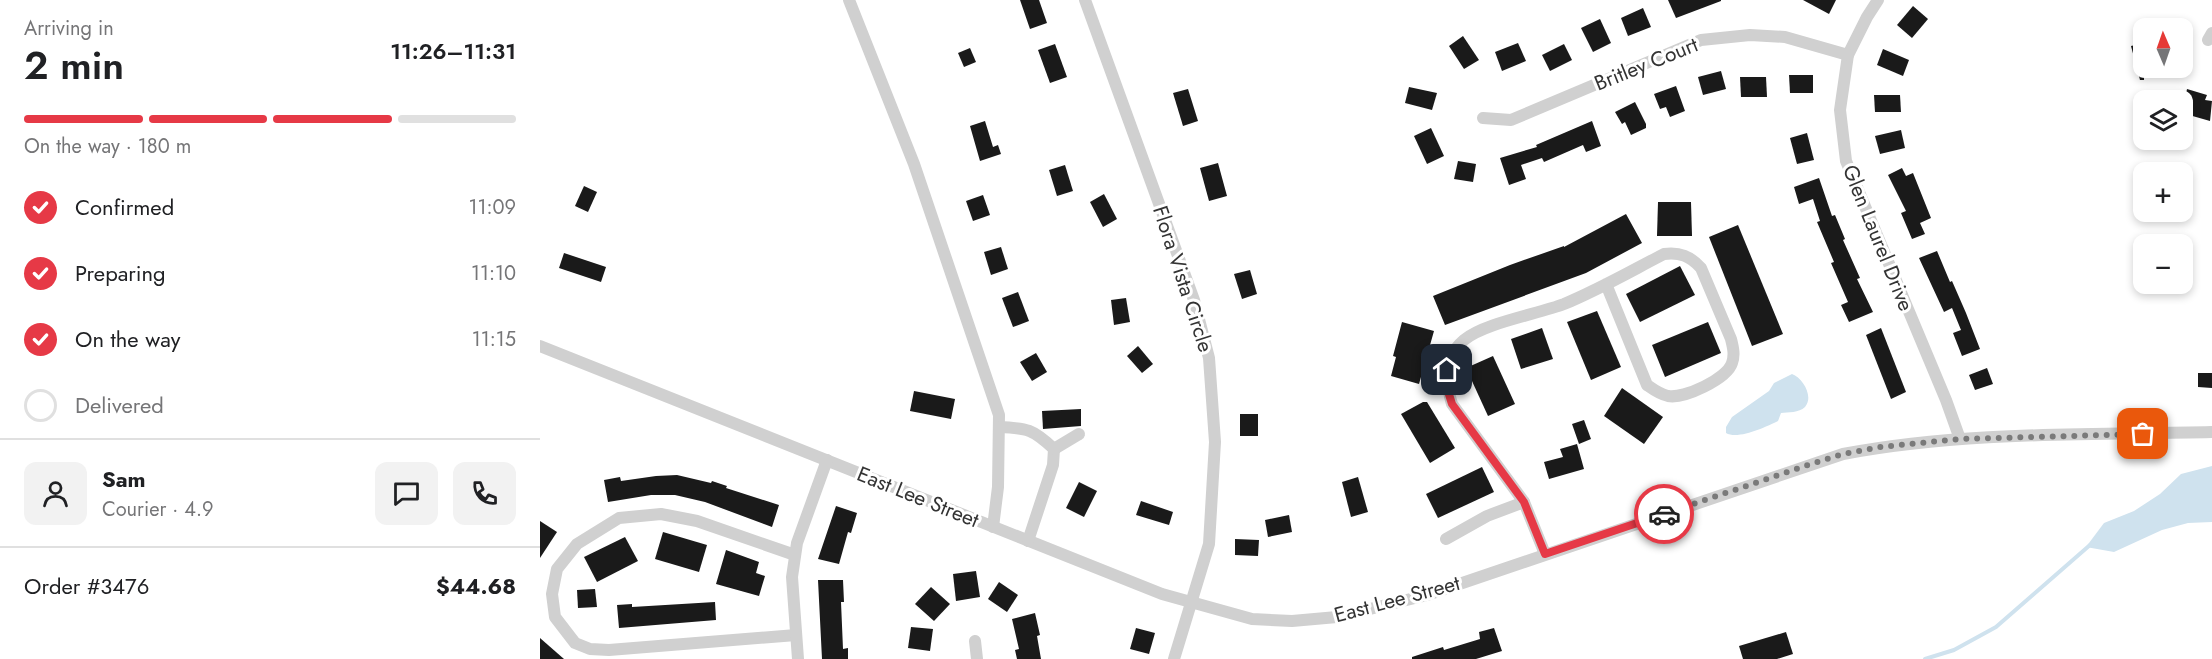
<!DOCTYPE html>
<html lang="en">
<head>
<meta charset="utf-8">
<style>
	body { margin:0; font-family:Jost,sans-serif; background:#f2f2f2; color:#202124; height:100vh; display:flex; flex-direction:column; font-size:22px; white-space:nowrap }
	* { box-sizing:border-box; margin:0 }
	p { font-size:20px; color:#757577 }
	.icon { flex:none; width:33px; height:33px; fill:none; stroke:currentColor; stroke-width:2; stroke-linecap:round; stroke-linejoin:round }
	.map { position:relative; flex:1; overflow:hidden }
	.drawer { display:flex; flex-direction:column; background:#fff; width:540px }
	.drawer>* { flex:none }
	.needle { width:39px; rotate:358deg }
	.fabs { position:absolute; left:1593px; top:18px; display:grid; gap:12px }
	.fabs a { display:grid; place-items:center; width:60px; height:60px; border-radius:12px; background:#fff; box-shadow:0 3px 9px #0003; font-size:30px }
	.pin { position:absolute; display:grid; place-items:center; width:51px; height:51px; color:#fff; margin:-26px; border-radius:12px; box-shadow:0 3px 9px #0006 }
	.courier { position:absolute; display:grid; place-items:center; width:60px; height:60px; margin:-30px; border:4px solid #e63946; border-radius:50%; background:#fff; color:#222; box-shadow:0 2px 8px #0007 }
	.head em { font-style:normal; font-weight:600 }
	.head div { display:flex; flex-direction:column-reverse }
	.head { display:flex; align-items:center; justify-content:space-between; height:102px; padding:0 24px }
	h1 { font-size:39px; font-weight:600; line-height:45px }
	.bar { display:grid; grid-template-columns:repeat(4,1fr); gap:9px 6px; align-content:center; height:72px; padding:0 24px }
	.bar i { height:8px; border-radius:4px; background:#e0e0e0 }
	.bar .selected { background:#e63946 }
	.bar p { grid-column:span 4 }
	.line { display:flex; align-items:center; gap:15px; padding:0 24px; border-top:2px solid #e0e0e0 }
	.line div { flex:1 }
	.round { display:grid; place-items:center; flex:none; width:63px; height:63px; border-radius:12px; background:#f2f2f2 }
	ol { padding:0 24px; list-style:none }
	li { display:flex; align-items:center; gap:18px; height:66px }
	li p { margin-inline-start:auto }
	li .icon { padding:6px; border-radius:50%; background:#e63946; color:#fff; stroke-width:4 }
	li:last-child { color:#757577 }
	li i { width:33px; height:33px; border:3px solid #e0e0e0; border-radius:50% }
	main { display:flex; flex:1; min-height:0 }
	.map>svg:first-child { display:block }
</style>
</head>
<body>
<main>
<section class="drawer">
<div class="head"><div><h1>2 min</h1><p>Arriving in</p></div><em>11:26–11:31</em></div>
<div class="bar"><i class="selected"></i><i class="selected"></i><i class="selected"></i><i></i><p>On the way · 180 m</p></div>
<ol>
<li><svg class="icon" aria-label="check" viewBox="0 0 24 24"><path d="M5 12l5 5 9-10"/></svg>Confirmed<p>11:09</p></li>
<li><svg class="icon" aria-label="check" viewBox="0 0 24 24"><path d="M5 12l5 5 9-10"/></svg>Preparing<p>11:10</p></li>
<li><svg class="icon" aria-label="check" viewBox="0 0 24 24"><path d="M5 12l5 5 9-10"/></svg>On the way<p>11:15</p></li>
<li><i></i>Delivered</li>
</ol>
<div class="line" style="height:108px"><a class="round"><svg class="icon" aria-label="person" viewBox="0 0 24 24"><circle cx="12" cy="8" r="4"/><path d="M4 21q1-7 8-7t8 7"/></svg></a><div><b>Sam</b><p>Courier · 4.9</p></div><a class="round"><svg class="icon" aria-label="chat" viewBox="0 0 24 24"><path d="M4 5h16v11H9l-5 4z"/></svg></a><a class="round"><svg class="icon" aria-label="phone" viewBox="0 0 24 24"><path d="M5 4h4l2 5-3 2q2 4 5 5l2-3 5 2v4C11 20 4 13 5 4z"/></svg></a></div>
<div class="line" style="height:78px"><div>Order #3476</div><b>$44.68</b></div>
</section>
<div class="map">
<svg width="1672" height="659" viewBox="0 0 1672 659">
	<rect width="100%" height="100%" fill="#fff"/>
	<!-- water -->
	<g fill="#cfe2ee">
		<path d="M1252,374C1263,378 1274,397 1265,407C1259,413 1248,412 1241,413L1238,421C1226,427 1198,440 1186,433V427L1192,417L1229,391L1234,383Z"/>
		<path d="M1672,466V522L1648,523L1622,530L1574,552L1546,547L1564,523L1594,511L1620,494L1641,474Z"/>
	</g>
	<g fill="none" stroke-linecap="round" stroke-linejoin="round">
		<!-- stream -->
		<path stroke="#cfe2ee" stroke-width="4" d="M1385,659L1414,650L1456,627L1550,545"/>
	</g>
	<!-- building -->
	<g fill="#1a1a1a">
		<path d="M480,0H499L507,23L490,29Z"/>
		<path d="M1128,0H1181V1L1136,18Z"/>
		<path d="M1263,0H1296L1289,14Z"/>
		<path d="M1373,6L1388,19L1372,38L1357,25Z"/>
		<path d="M1103,8L1111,27L1088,36L1081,18Z"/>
		<path d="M1060,19L1071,43L1053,52L1041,28Z"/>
		<path d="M923,36L939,60L924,69L909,46Z"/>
		<path d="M978,43L986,61L962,71L955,52Z"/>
		<path d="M1604,43V80H1600L1591,46Z"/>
		<path d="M515,44L527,77L510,83L498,50Z"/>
		<path d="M1024,44L1032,60L1010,71L1002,55Z"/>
		<path d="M430,48L436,62L424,67L418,53Z"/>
		<path d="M1343,49L1369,60L1363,76L1337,65Z"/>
		<path d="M1181,71L1186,89L1163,95L1158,77Z"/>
		<path d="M1249,75H1273V93H1250Z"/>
		<path d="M1200,77H1226L1227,97H1201Z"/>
		<path d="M1136,86L1145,111L1130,117L1126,107L1120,109L1114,94Z"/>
		<path d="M869,87L897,93L892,110L865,103Z"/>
		<path d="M648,89L658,121L643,126L633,93Z"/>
		<path d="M1647,89L1667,95L1665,100L1672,101L1670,121L1642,113Z"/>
		<path d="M1334,95H1360L1361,112H1335Z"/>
		<path d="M1095,102L1106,124V128L1091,135L1085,122L1082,124L1075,112Z"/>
		<path d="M445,121L453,147L458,145L461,154L440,161L430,126Z"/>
		<path d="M1052,121L1061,146L1046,152L1043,145L1004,162L1002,158L981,165L986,179L969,185L960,158L997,147L996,145Z"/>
		<path d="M891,128L904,156L887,164L874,136Z"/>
		<path d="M1361,130L1365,148L1340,154L1335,136Z"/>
		<path d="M1267,133L1274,160L1257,164L1250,138Z"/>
		<path d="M918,161L936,164L933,182L914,179Z"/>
		<path d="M678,163L687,196L669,201L660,168Z"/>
		<path d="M525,165L533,191L517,196L509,170Z"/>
		<path d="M1362,168L1366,176L1373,173L1391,218L1380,223L1385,234L1372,239L1361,213L1366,211L1348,175Z"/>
		<path d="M1279,178L1292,216L1295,215L1305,239L1303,240L1320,278L1317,279L1333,312L1309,322L1301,305L1308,302L1291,263L1294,262L1277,222L1280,221L1273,199L1259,204L1254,187Z"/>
		<path d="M44,186L57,192L48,212L35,206Z"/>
		<path d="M564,194L577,219L563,227L550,202Z"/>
		<path d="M443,195L450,215L433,221L426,201Z"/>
		<path d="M1118,202H1151L1152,236H1117Z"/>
		<path d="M1086,214L1102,243L1046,273L905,325L893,296L970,265L1024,246V247Z"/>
		<path d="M1198,225L1243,334L1212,346L1169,237Z"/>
		<path d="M461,247L468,269L451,275L444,252Z"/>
		<path d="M1397,251L1410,282L1412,281L1426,313L1440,349L1422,356L1413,333L1421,330L1412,308L1404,312L1379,258Z"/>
		<path d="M24,253L66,267L61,282L19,268Z"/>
		<path d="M1140,266L1155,295L1100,322L1086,294Z"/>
		<path d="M710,270L717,294L702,299L694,274Z"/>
		<path d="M478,292L489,321L473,327L462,298Z"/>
		<path d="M586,298L590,322L574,325L571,300Z"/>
		<path d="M1057,311L1081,367L1051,380L1027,322Z"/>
		<path d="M862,322L894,331L879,384L851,376L856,357L853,356Z"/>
		<path d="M1168,322L1181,353L1125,377L1112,345Z"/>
		<path d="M1002,328L1013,359L981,369L971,339Z"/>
		<path d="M1341,328L1366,392L1351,399L1326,335Z"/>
		<path d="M598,346L613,364L602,373L587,356Z"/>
		<path d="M496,353L507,372L492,381L480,362Z"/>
		<path d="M953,356L975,404L948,416L926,368Z"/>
		<path d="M1447,368L1453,384L1435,390L1429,375Z"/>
		<path d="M1658,373H1672V388L1658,387Z"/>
		<path d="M1082,388L1123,417L1104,444L1064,416Z"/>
		<path d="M374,391L415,399L411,419L370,411Z"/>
		<path d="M883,402H887L915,448L890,463L861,414Z"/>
		<path d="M541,409V426L503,429L502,411Z"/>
		<rect x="700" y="414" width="18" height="22"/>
		<path d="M1044,420L1051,439L1039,444L1032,424Z"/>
		<path d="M1037,444L1044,469L1009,479L1004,462L1023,457L1020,449Z"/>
		<path d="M942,467L954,492L898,518L886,494Z"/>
		<path d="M137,475L171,483L172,481L187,486L186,488L239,505L232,527L165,502L135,495H111L68,502L64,480L80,477L81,481L116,476Z"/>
		<path d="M818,477L828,512L811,517L802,482Z"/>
		<path d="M539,482L557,491L544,517L526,508Z"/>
		<path d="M601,501L633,512L629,525L596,515Z"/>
		<path d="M296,506L317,513L311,533L308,532L299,564L278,559Z"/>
		<path d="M749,515L752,532L728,537L725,520Z"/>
		<path d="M0,521L17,532L0,558Z"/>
		<path d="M123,532L167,545L159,572L115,559Z"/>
		<path d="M85,537L98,561L57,582L44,557Z"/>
		<path d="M695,539L719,540L718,556L695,555Z"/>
		<path d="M186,550L219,562L216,573L225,576L219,596L176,584Z"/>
		<path d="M436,571L440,597L416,601L413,574Z"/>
		<path d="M278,580H303L304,602H301L303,649L308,648V659H282Z"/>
		<path d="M459,582L478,595L467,612L448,599Z"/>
		<path d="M391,587L410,604L394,621L375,604Z"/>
		<path d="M55,589L57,607L38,608L37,590Z"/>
		<path d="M175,602L176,620L79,628L77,605L92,604V607Z"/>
		<path d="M495,613L500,635L497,636L501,659H477L475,650L479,649L472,619Z"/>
		<path d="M371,627L393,629L390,651L368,648Z"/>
		<path d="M596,628L615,633L609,654L590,649Z"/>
		<path d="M954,628L962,651L936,659H872V657L903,647L904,650L940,639L939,632Z"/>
		<path d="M1246,632L1253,654L1237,659H1203L1199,646Z"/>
		<path d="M0,638L24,659H0Z"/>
	</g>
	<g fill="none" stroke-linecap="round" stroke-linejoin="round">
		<!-- minor -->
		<g stroke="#d0d0d0" stroke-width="12">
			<path d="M309,0L374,164L459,415L458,487L453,527"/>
			<path d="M545,0L654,300L669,358L675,442L669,544L634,659"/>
			<path d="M1338,0L1327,17L1308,55L1300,110L1306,161L1406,400L1420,439"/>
			<path d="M1668,40L1672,33"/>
			<path d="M943,118L971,120L1161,40L1210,35L1245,37L1308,55"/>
			<path d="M0,346L622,594L712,619L752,621L797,617L887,595L1303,454C1424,431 1549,435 1672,432"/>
			<path d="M459,427C487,428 493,429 514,449L513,465L488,541"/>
			<path d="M514,449L539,434"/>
			<path d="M906,539L947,516L984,502"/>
			<path d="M1005,554L984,502L912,404C905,381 904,357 924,340C944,323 998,314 1024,304C1058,290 1091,271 1124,254C1140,252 1150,256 1161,268L1191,339C1193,347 1195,355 1192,363C1187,379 1144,399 1128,396C1119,394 1114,390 1107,385L1066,284"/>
			<path d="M255,555L157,521L121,514L79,518L37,544L17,569L12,594L15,617L35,643L50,649L69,650L256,635"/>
			<path d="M435,641L437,659"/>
			<path d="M258,659L252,577L257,543L287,460"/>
		</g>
	</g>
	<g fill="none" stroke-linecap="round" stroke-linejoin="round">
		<!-- done -->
		<path stroke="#7a7a7a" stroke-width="6" stroke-dasharray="0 10.8" d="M1124,514L1265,466L1303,454L1340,447L1420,439L1603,434"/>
		<!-- route -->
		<path stroke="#e63946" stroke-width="8" d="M907,370V388L912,404L984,502L1005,554L1124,514"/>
	</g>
	<g text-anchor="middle" stroke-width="6" stroke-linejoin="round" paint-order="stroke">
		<!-- street labels -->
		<g font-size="21" fill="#333" stroke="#fff">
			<text transform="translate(1106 64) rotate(-22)" y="7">Britley Court</text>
			<text transform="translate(1338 238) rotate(68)" y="7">Glen Laurel Drive</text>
			<text transform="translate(643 279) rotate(72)" y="7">Flora Vista Circle</text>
			<text transform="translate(378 497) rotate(22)" y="7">East Lee Street</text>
			<text transform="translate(857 599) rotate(-15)" y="7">East Lee Street</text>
		</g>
	</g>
</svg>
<div class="fabs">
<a><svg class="needle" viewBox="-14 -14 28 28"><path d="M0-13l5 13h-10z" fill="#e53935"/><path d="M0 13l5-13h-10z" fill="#757577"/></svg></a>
<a><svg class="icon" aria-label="layers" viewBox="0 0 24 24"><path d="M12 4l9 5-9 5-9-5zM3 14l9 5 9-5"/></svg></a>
<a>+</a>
<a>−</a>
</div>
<div class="pin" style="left:1603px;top:434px;background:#ea580c"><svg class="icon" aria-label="bag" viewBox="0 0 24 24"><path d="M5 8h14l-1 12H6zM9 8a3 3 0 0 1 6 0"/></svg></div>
<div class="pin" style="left:907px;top:370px;background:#1f2937"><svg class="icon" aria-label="home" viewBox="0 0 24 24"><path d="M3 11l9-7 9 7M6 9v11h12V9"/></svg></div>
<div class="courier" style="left:1124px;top:514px"><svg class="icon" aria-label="car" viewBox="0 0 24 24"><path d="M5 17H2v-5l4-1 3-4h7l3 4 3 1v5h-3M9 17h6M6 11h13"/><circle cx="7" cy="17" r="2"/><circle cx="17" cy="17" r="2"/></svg></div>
</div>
</main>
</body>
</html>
